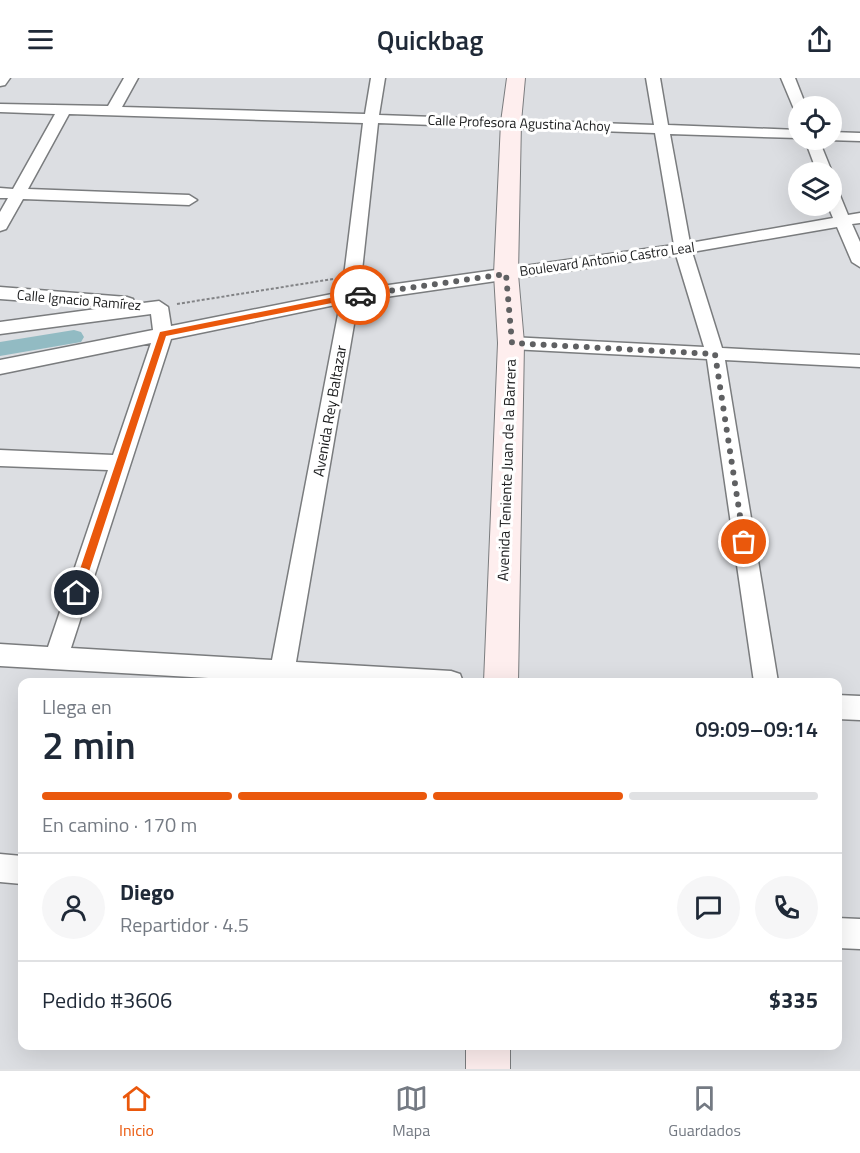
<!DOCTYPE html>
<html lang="es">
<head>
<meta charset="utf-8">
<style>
	body { margin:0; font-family:"Titillium Web",sans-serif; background:#f6f6f7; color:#1f2937; height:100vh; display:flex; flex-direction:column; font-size:22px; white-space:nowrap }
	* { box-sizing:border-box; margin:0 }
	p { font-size:20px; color:#747a83 }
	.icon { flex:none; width:33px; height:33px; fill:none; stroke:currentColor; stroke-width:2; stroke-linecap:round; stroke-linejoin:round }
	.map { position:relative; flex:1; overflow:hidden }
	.drawer { position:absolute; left:18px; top:600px; width:824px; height:372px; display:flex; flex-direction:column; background:#fff; border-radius:12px; box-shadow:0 6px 24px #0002 }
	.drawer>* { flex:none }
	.controls { position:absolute; left:788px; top:18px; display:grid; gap:12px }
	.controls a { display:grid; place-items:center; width:54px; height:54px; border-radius:50%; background:#fff; box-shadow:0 6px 24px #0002; font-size:30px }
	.pin { position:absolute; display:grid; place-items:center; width:51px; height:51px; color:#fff; margin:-26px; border:3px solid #fff; border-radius:50%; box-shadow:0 2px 6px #0007 }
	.courier { position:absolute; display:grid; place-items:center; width:60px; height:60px; margin:-30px; border:4px solid #ea580c; border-radius:50%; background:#fff; color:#222; box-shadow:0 2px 8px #0007 }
	.summary em { font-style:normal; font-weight:600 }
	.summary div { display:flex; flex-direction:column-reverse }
	.summary { display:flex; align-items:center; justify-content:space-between; height:102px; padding:0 24px }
	h1 { font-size:39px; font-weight:600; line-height:45px }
	.bar { display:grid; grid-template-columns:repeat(4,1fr); gap:9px 6px; align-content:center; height:72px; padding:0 24px }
	.bar i { height:8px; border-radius:4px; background:#e0e1e3 }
	.bar .selected { background:#ea580c }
	.bar p { grid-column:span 4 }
	.line { display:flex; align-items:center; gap:15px; padding:0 24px; border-top:2px solid #e0e1e3 }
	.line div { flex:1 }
	.round { display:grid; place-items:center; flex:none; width:63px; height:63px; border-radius:32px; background:#f6f6f7 }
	header { display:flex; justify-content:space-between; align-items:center; height:78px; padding:0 24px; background:#fff; font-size:27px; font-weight:600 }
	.menu { display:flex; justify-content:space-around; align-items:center; height:84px; border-top:2px solid #e0e1e3; background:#fff; font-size:16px; color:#747a83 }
	.menu a { display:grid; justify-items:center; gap:3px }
	.menu .selected { color:#ea580c }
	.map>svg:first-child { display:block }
</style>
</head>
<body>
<header><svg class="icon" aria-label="menu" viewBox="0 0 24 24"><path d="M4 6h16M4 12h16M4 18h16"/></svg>Quickbag<svg class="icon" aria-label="share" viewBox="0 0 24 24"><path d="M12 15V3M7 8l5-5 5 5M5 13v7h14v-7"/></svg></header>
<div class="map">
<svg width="860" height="991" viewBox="0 0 860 991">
	<rect width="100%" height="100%" fill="#dcdee2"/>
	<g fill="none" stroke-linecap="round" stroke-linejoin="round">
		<!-- canal -->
		<path fill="#92bbc3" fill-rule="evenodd" d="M74,252L81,254L84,259L81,264L0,278V264Z"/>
		<!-- street casing -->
		<g stroke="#7a7c7e" stroke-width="3">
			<g id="street">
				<path d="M0,0H10L5,7L0,8Z"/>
				<path d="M124,0H138L122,29L365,36L371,0H385L379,37L654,47L646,0H660L668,47L798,52V60L670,56L690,165L833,140L828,128H831V110L839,115L848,137L860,135V145L852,146L860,164V189L852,184L837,149L692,174L722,270L860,277V289L725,282L778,604H754L707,281L511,271L505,269L502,265L505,261L511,259L704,269L676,177L358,223L296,584L451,593L460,596L463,604H276L0,588V566L48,569L108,392L0,388V372L113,377L151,265L0,296V282L153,252L151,236L0,256V244L111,229L0,221V209L127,219L133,221L135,226L159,223L168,229L171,248L342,214L363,45L69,36L28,111L189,117L197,122L189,127L23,121L6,151L0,153V134L8,120H0V110L13,111L55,36L0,34V26L108,28ZM378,45L655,55L674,167L360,211ZM340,226L272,582L71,570L171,261Z"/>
				<path d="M781,0H795L806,28L794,31Z"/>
				<path d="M831,54L860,55V63L827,62H831Z"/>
				<path d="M805,62H819L832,94L831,95L817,94Z"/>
				<path d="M837,617L860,618V642L837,641Z"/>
				<path d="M0,776L22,778V806L0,804Z"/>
				<path d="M837,840L860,841V871L837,870Z"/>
			</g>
		</g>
		<!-- secondary casing -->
		<g stroke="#7a7c7e" stroke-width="2">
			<g id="secondary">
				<path d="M507,0H525L521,44L518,196L524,265L518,604H484L498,265L494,196L501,44Z"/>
				<rect x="466" y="968" width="44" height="23"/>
			</g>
		</g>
		<!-- path -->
		<path stroke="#828386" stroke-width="2" stroke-dasharray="3 2" stroke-linecap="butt" d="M177,226L333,201"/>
		<!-- street -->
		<use href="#street" fill="#fff" fill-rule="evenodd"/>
		<!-- secondary -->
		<use href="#secondary" fill="#feeeee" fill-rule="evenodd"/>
	</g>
	<!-- route -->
	<path fill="#ea580c" d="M360,214L362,219L166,258L82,515L77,519L74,518L72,515L160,254Z"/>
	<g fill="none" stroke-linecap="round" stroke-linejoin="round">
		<!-- done -->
		<path stroke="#5f6062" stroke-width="6" stroke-dasharray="0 10.8" d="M360,217L506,196L512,265L715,276L744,464"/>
	</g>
	<g text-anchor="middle" stroke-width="6" stroke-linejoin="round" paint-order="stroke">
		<!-- far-street labels -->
		<g font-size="14" fill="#1b1c1d" stroke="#fff">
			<text transform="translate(519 45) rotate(2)" y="5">Calle Profesora Agustina Achoy</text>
			<text transform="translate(607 181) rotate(-8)" y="5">Boulevard Antonio Castro Leal</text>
			<text transform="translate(79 222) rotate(5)" y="5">Calle Ignacio Ramírez</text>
		</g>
		<!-- street labels -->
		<g font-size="15" fill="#1b1c1d" stroke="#fff">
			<text transform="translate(330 333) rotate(-80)" y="5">Avenida Rey Baltazar</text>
			<text transform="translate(507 392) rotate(-88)" y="5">Avenida Teniente Juan de la Barrera</text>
		</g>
	</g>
</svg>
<div class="controls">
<a><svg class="icon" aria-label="locate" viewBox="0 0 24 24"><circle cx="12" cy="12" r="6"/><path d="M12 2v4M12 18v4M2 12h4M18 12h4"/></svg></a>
<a><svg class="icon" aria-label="layers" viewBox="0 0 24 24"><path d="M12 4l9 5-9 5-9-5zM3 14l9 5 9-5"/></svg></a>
</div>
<div class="pin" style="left:744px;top:464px;background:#ea580c"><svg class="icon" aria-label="bag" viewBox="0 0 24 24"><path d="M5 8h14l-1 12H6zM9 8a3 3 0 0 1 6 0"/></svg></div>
<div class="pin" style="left:77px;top:515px;background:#1f2937"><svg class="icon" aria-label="home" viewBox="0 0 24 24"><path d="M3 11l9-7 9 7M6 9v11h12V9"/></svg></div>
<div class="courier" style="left:360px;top:217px"><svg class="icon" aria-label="car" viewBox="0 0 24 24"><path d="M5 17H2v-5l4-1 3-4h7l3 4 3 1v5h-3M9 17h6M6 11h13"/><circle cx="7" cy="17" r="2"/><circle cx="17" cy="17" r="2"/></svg></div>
<section class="drawer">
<div class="summary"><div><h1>2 min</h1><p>Llega en</p></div><em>09:09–09:14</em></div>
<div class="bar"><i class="selected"></i><i class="selected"></i><i class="selected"></i><i></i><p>En camino · 170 m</p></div>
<div class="line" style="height:108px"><a class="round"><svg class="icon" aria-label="person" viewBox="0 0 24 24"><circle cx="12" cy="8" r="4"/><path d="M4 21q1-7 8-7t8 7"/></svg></a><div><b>Diego</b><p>Repartidor · 4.5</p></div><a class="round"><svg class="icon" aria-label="chat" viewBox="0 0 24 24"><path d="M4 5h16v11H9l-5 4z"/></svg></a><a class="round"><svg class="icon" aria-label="phone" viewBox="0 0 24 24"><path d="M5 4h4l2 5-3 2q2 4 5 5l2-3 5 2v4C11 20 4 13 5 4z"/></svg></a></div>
<div class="line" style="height:78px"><div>Pedido #3606</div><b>$335</b></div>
</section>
</div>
<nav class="menu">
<a class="selected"><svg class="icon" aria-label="home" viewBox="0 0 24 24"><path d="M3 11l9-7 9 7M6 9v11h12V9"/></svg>Inicio</a>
<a><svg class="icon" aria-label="map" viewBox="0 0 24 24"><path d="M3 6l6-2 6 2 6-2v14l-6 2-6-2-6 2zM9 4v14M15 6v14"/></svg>Mapa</a>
<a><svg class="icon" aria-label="saved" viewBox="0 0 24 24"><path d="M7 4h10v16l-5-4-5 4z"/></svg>Guardados</a>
</nav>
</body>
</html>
